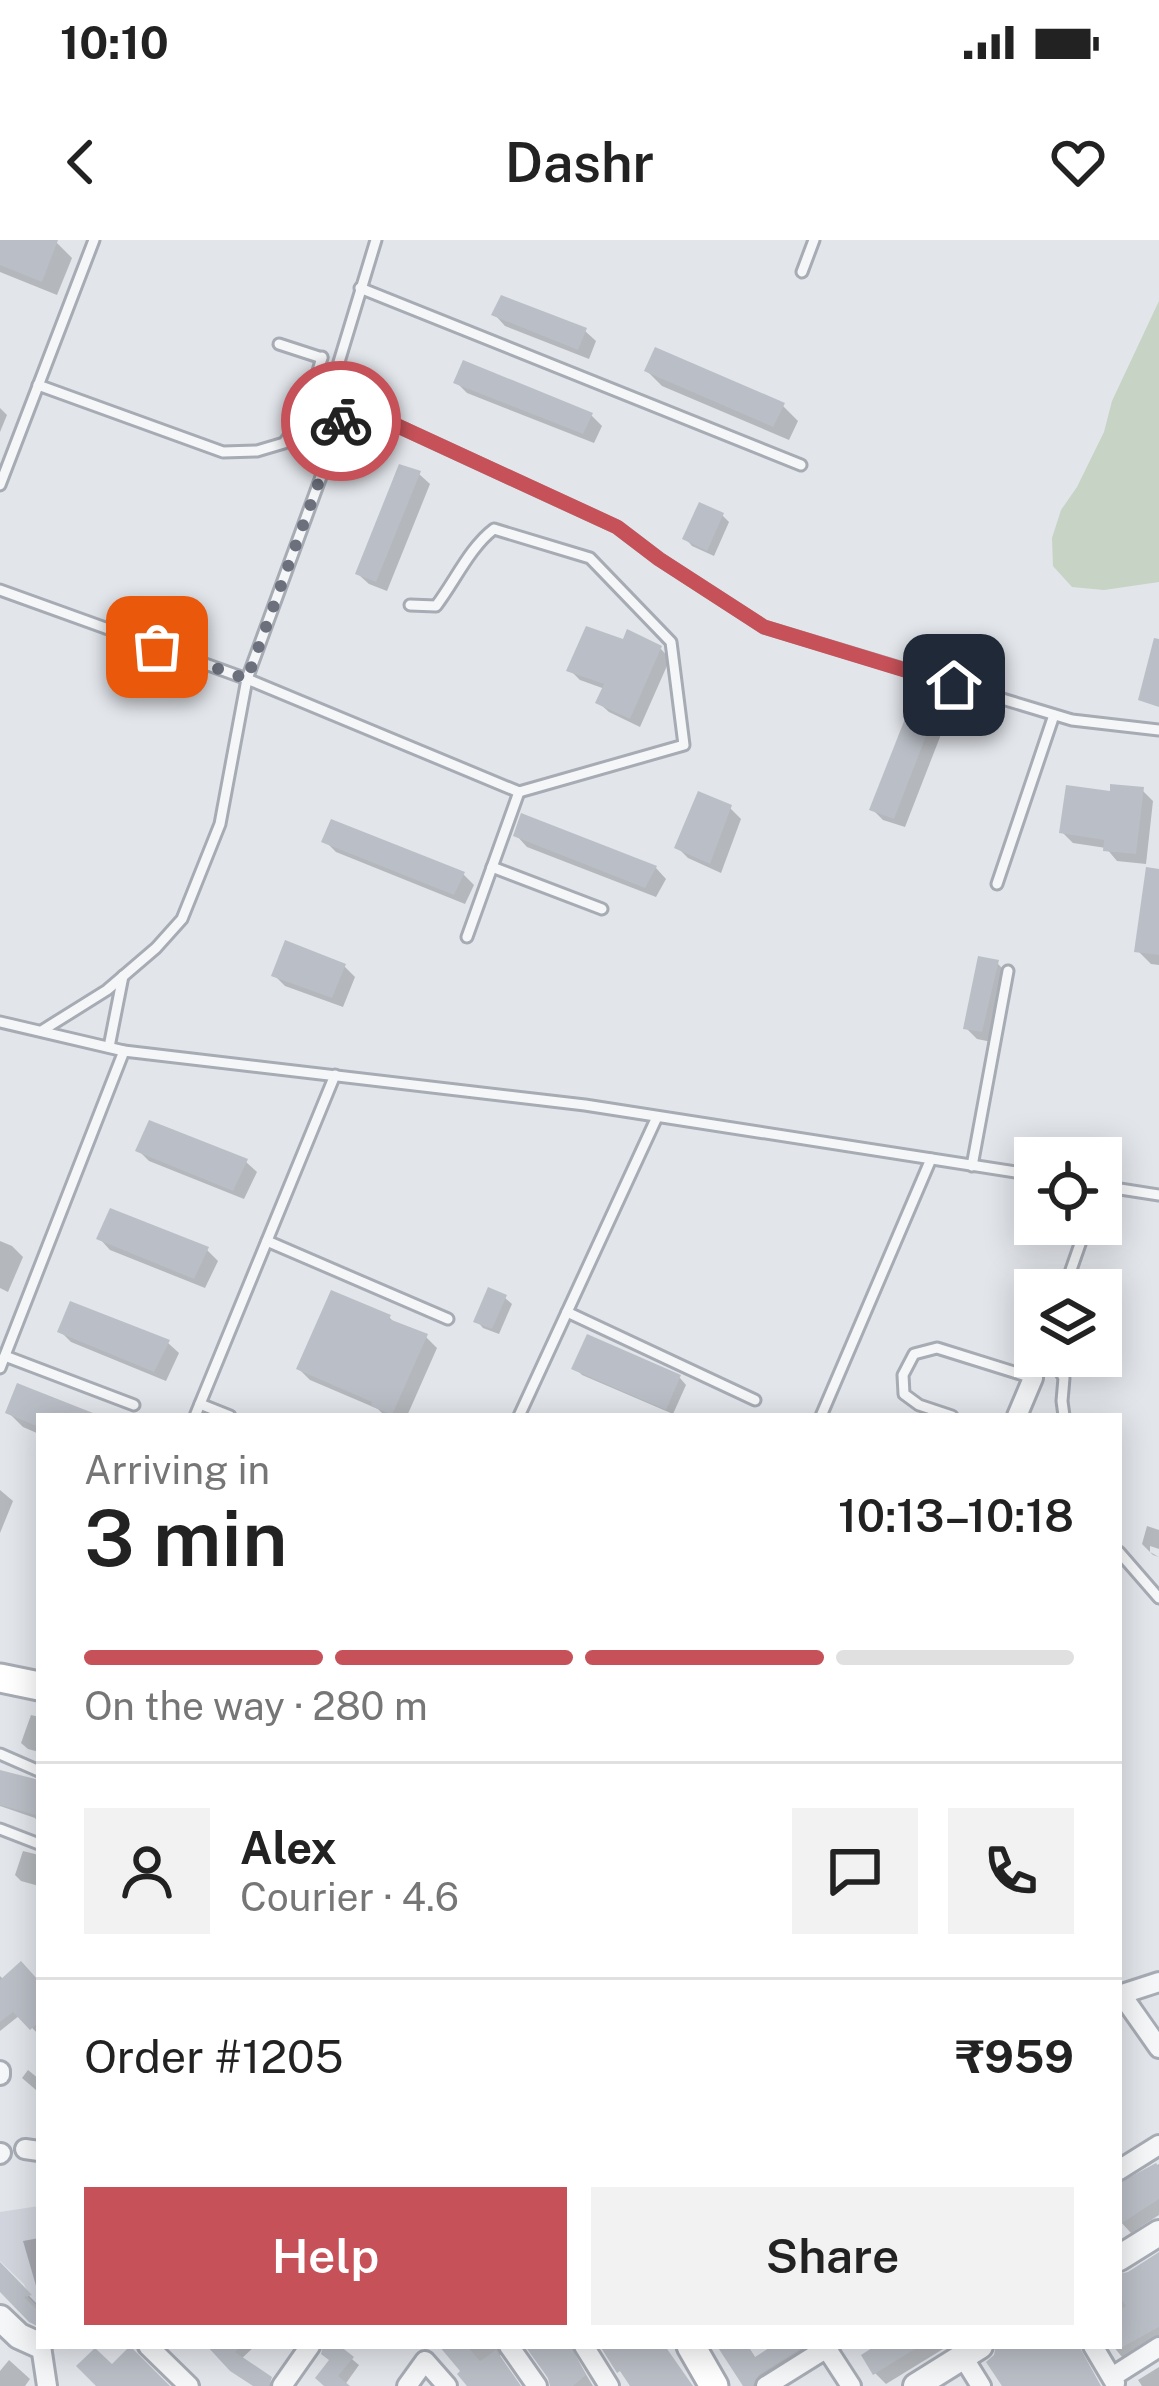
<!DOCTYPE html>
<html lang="en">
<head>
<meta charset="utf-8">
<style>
	body { margin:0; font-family:"Public Sans",sans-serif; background:#f2f2f2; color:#222; height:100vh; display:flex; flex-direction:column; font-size:45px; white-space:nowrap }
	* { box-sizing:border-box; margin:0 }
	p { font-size:39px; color:#767676 }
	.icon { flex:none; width:66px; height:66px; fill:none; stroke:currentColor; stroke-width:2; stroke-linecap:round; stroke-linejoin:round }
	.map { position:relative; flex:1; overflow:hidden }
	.sheet { position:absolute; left:36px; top:1173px; width:1086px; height:936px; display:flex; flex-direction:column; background:#fff; border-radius:0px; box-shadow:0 6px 30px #0003 }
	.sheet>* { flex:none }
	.fabs { position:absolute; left:1014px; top:897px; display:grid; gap:24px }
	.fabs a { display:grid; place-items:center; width:108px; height:108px; border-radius:0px; background:#fff; box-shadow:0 6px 30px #0003; font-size:60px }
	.pin { position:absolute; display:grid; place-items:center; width:102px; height:102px; color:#fff; margin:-51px; border-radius:24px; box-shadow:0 6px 18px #0006 }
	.courier { position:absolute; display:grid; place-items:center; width:120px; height:120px; margin:-60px; border:9px solid #c65158; border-radius:50%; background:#fff; color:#222; box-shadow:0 3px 15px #0007 }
	.summary em { font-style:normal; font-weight:600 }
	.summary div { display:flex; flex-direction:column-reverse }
	.summary { display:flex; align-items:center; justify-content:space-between; height:204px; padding:0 48px }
	h1 { font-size:78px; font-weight:600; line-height:90px }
	.bar { display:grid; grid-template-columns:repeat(4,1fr); gap:18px 12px; align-content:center; height:144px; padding:0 48px }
	.bar i { height:15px; border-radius:9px; background:#e0e0e0 }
	.bar .current { background:#c65158 }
	.bar p { grid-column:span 4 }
	.line { display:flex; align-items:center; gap:30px; padding:0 48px; border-top:3px solid #e0e0e0 }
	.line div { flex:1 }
	.round { display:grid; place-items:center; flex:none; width:126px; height:126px; border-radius:0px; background:#f2f2f2 }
	.cta { display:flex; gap:24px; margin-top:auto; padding:24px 48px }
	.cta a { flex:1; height:138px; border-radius:0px; background:#c65158; color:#fff; font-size:48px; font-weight:600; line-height:138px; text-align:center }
	.cta a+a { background:#f2f2f2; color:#222 }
	.status { display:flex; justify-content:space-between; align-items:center; height:84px; padding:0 60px; background:#fff; direction:ltr }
	.status svg { height:33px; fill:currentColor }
	header { display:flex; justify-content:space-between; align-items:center; height:156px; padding:0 48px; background:#fff; font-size:54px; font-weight:600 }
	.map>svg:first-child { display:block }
</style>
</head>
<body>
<div class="status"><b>10:10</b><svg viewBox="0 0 49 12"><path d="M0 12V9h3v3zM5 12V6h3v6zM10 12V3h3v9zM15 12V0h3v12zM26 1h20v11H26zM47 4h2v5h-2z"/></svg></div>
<header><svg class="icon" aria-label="back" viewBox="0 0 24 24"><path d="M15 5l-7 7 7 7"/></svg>Dashr<svg class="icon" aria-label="heart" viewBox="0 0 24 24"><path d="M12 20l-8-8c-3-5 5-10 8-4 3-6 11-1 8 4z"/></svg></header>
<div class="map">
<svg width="1159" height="2146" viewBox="0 0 1159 2146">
	<rect width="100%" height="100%" fill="#e2e5ea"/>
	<!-- built -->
	<path fill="#d1d4dc" d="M39,1966V2068L28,2057L29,2055L24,2044L0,2021V1972Z"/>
	<!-- green -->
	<path fill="#c7d3c4" d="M1159,61V342L1104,350L1072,347L1053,326L1052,298L1061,270L1077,247L1104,192L1112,161Z"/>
	<!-- shadow -->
	<g fill="#0003">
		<path d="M0,0H50L57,3L72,18L57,55L0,32Z"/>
		<path d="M495,75L585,91L596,101L589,119L505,86Z"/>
		<path d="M647,131L783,166L798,181L789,200L662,146Z"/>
		<path d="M456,142L591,175L602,186L594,203L467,153Z"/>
		<path d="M0,168L7,175L0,192Z"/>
		<path d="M419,234L430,244L387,351L369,344L358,334Z"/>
		<path d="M722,275L729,282L714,316L692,306L686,299Z"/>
		<path d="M661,409L670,419L640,487L609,472L599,463L605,449L580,440L570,430Z"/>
		<path d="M936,468L947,479L905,587L883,580L872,569Z"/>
		<path d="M1142,550L1153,561L1146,624L1117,621L1106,608L1073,603L1062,592L1112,555Z"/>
		<path d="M730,568L741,579L721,633L688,618L677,607Z"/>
		<path d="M517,596L656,628L666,639L656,657L527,607Z"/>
		<path d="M325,601L463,634L474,645L465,664L336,612Z"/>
		<path d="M1159,632V725L1151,724L1138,711Z"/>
		<path d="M997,723L1008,734L992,802L977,799L966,788Z"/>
		<path d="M344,726L355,737L343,767L285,746L274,735Z"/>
		<path d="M138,910L246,922L257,932L244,959L149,921Z"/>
		<path d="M100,999L207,1010L218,1021L205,1048L110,1010Z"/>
		<path d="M0,1001L12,1006L23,1017L8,1052L0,1048Z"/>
		<path d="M505,1058L512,1064L499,1094L483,1088L477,1081Z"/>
		<path d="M389,1077L398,1086L426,1097L437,1108L407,1176H385L378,1169L310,1140L299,1129Z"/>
		<path d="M60,1091L168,1103L179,1113L166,1141L71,1102Z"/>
		<path d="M575,1128L680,1138L686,1145L673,1174L582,1135Z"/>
		<path d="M8,1172L92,1176H39V1194L23,1187Z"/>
		<path d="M0,1250L13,1261L0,1293Z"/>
		<path d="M1147,1286L1159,1290V1309L1150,1306V1312L1159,1317L1153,1315L1142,1304Z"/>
		<path d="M31,1475L39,1477V1512L28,1509L21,1503Z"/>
		<path d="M0,1533L39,1552V1584L35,1578L0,1566Z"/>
		<path d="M23,1611L39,1615V1646L21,1641L15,1635Z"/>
		<path d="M0,1736L4,1740L39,1744L37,1793L20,1775L0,1791Z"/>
		<path d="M28,1830L39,1839L36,1850L22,1838Z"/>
		<path d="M1159,1924V1975L1131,1993L1119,1980V1947Z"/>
		<path d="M39,1998V2056L23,2001Z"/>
		<path d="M1159,2016V2097L1122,2117L1113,2106H1119V2037Z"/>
		<path d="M0,2026L39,2066V2088L0,2049Z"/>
		<path d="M211,2106H255L240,2120L276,2146H254Z"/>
		<path d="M325,2106H336L359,2125L344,2146H327L332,2121Z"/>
		<path d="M445,2106H502L500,2117L520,2146H467L464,2132Z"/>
		<path d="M529,2106H578L575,2116L593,2146H553Z"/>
		<path d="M721,2106H748L756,2119L777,2106H822L764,2146H746Z"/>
		<path d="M881,2106H948L886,2144L875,2133Z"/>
		<path d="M9,2120L30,2139L25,2146H0V2131Z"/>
		<path d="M1159,2127V2146H1142L1138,2140Z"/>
	</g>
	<!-- building -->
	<g fill="#babec6">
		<path d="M0,0H58L42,42L0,25Z"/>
		<path d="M501,55L587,88L578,110L491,75Z"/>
		<path d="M655,107L785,163L773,187L644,131Z"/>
		<path d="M463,120L593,173L583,194L453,143Z"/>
		<path d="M399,224L421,231L376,342L355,334Z"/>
		<path d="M699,262L724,273L707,311L682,299Z"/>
		<path d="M586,386L623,399L627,389L662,406L630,479L595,463L604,444L566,431Z"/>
		<path d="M1154,398L1159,399V467L1138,460Z"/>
		<path d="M914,456L938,465L894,579L869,570Z"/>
		<path d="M1110,544L1144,547L1136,614L1103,611L1104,600L1059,593L1066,545L1110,551Z"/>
		<path d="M698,551L732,565L710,624L674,608Z"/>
		<path d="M521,573L657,626L645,648L513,596Z"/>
		<path d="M331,579L465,632L454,655L321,602Z"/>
		<path d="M1146,627L1159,629V715L1134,712Z"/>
		<path d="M285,700L346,724L332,758L271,736Z"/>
		<path d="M978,716L999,720L982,792L963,789Z"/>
		<path d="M149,880L248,919L233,951L135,911Z"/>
		<path d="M110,968L209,1007L194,1039L96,999Z"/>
		<path d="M488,1047L507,1055L492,1089L473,1082Z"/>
		<path d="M331,1050L391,1075L389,1079L428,1094L392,1175L371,1166L372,1162L296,1129Z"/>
		<path d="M70,1061L170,1100L154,1132L57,1092Z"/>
		<path d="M587,1094L681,1135L666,1170L571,1129Z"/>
		<path d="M17,1143L98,1175V1176H39V1187L5,1173Z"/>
		<path d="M0,1530L39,1540V1576L0,1565Z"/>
		<path d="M21,1721L39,1741V1782L30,1790L13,1772L0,1782V1740Z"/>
		<path d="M1156,1923L1159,1927V1959L1119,1985V1943Z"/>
		<path d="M1159,2012V2087L1119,2109V2070L1126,2066L1119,2055V2034L1128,2032Z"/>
		<path d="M0,2022L32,2055L24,2057L39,2072V2087L29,2082L0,2052Z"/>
		<path d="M130,2106L170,2146H96L76,2126L95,2108L112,2124Z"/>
		<path d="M207,2106H241L235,2112L272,2137L269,2146H253L230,2131Z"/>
		<path d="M323,2106H340L354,2117L338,2136L350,2146H324L315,2138L329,2120L321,2114Z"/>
		<path d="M439,2106H467L480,2121L496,2110L521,2146H467L457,2134L460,2131Z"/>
		<path d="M525,2106H571L586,2135L573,2146H550L548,2138Z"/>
		<path d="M600,2106H665L693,2146H630L620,2131L617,2133Z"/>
		<path d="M717,2106H748L755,2117L772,2106H805L759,2135L753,2146H743Z"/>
		<path d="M875,2106H920L873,2135L861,2115Z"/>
		<path d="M996,2106H1079L1101,2146H1002L986,2122L994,2115Z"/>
	</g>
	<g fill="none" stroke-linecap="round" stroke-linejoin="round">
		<!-- service casing -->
		<g stroke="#a7abb4" stroke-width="15">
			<g id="service">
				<path d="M802,32L814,0"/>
				<path d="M360,48L801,225"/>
				<path d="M279,104L322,118"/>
				<path d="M38,145L223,212L257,211L284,203L306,173L322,117"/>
				<path d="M348,163L617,287L659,319L764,387L1072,480L1159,490"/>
				<path d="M0,245L94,0"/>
				<path d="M0,350L247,439L519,552L684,505L671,402L590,318L494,289C470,307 455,341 436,366L410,365"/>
				<path d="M492,627L602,669"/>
				<path d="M997,644L1054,475"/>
				<path d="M467,697L519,552"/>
				<path d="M0,782L124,811L585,865L1035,935"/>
				<path d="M43,790L107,750L156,708L182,679L220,584L247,439L348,163L339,122L376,0"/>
				<path d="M109,807L123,736"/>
				<path d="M972,926L1008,731"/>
				<path d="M1101,946L1159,955"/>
				<path d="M267,1001L448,1079"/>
				<path d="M1064,1050L1087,984"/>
				<path d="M567,1072L755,1160"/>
				<path d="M5,1116L134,1165"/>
				<path d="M1051,1116L1064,1138L1062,1161L1064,1176"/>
				<path d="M0,1128L124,811"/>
				<path d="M200,1164L230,1176"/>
				<path d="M195,1176L335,835"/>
				<path d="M519,1176L657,877"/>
				<path d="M821,1176L931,919"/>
				<path d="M952,1176L919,1165L904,1154L903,1135L914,1114L937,1108L1033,1138L1041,1116"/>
				<path d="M1119,1312L1159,1358"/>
				<path d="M0,1514L39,1531"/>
				<path d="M0,1589L39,1604"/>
			</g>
		</g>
		<!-- minor casing -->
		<g stroke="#a7abb4" stroke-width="24">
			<g id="minor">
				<path d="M1017,1176L1033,1138"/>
				<path d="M1121,1754L1159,1808"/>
				<path d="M1119,1755L1159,1742"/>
				<path d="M0,1831V1835"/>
				<path d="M25,1909L39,1911"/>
				<path d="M0,1914L1,1913"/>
				<path d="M1119,1930L1159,1905"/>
				<path d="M41,2106L47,2146"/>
				<path d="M148,2106L189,2146"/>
				<path d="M509,2106L537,2146"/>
				<path d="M584,2106L609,2146"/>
				<path d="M825,2106L851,2146"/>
				<path d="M1093,2106L1115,2143"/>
				<path d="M963,2117L981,2146"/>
				<path d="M1112,2137L1159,2107"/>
				<path d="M282,2146L310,2106"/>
				<path d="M407,2146L425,2121L447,2146"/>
				<path d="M766,2146L830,2106"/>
			</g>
		</g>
		<!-- tertiary casing -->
		<g stroke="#a7abb4" stroke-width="30">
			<g id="tertiary">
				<path d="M1119,2018L1159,1993"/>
				<path d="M0,2078L19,2096L39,2105"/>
				<path d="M916,2146L980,2106"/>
			</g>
		</g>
		<!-- secondary casing -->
		<g stroke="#a7abb4" stroke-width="33">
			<g id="secondary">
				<path d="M0,1438L39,1446"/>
				<path d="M691,2106L714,2146"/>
			</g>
		</g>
		<!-- service -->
		<use href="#service" stroke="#f5f6f8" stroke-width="9"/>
		<!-- minor -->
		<use href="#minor" stroke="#f5f6f8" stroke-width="18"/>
		<!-- tertiary -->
		<use href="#tertiary" stroke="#f5f6f8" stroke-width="24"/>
		<!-- secondary -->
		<use href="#secondary" stroke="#fff" stroke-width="27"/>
	</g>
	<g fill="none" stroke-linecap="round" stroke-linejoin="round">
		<!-- done -->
		<path stroke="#6b707c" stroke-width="12" stroke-dasharray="0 21.6" d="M157,407L247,439L341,181"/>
		<!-- route -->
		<path stroke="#c65158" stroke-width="15" d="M341,181L348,163L617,287L659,319L764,387L954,445"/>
	</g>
</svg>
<div class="fabs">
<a><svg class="icon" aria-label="locate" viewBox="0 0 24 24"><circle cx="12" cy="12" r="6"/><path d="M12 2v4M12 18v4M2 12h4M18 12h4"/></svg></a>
<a><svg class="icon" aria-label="layers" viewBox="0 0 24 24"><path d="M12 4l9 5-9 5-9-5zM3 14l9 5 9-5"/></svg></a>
</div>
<div class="pin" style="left:157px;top:407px;background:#ea580c"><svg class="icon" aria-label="bag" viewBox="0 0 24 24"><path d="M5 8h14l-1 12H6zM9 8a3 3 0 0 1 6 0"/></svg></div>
<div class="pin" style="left:954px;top:445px;background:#1f2937"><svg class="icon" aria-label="home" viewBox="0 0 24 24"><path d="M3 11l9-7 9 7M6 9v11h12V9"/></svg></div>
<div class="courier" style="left:341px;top:181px"><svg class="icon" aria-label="bike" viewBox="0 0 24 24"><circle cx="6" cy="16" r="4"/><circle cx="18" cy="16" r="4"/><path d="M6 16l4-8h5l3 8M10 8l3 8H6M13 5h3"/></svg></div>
<section class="sheet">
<div class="summary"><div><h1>3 min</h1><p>Arriving in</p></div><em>10:13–10:18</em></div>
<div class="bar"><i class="current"></i><i class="current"></i><i class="current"></i><i></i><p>On the way · 280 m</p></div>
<div class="line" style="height:216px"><a class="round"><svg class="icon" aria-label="person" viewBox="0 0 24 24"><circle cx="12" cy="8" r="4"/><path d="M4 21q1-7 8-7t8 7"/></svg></a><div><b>Alex</b><p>Courier · 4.6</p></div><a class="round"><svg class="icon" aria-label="chat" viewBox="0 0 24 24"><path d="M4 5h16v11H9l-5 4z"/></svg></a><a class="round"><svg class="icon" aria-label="phone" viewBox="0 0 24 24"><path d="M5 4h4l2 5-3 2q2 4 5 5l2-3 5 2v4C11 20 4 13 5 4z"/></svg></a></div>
<div class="line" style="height:156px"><div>Order #1205</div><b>₹959</b></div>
<div class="cta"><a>Help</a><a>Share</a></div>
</section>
</div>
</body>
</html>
